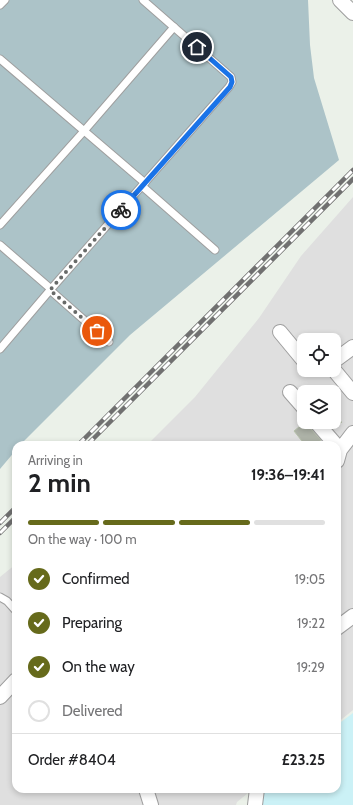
<!DOCTYPE html>
<html lang="en">
<head>
<meta charset="utf-8">
<style>
	body { margin:0; font-family:Cabin,sans-serif; background:#f2f2f2; color:#202124; height:100vh; display:flex; flex-direction:column; font-size:15px; white-space:nowrap }
	* { box-sizing:border-box; margin:0 }
	p { font-size:13px; color:#757577 }
	.icon { flex:none; width:22px; height:22px; fill:none; stroke:currentColor; stroke-width:2; stroke-linecap:round; stroke-linejoin:round }
	.map { position:relative; flex:1; overflow:hidden }
	.sheet { position:absolute; left:12px; top:441px; width:329px; height:352px; display:flex; flex-direction:column; background:#fff; border-radius:12px; box-shadow:0 2px 6px #0003 }
	.sheet>* { flex:none }
	.tools { position:absolute; left:297px; top:333px; display:grid; gap:8px }
	.tools a { display:grid; place-items:center; width:44px; height:44px; border-radius:8px; background:#fff; box-shadow:0 2px 6px #0003; font-size:20px }
	.pin { position:absolute; display:grid; place-items:center; width:34px; height:34px; color:#fff; margin:-17px; border:2px solid #fff; border-radius:50%; box-shadow:0 1px 4px #0007 }
	.courier { position:absolute; display:grid; place-items:center; width:40px; height:40px; margin:-20px; border:3px solid #1a73e8; border-radius:50%; background:#fff; color:#222; box-shadow:0 1px 5px #0007 }
	.head em { font-style:normal; font-weight:700 }
	.head div { display:flex; flex-direction:column-reverse }
	.head { display:flex; align-items:center; justify-content:space-between; height:68px; padding:0 16px }
	h1 { font-size:26px; font-weight:700; line-height:30px }
	.bar { display:grid; grid-template-columns:repeat(4,1fr); gap:6px 4px; align-content:center; height:48px; padding:0 16px }
	.bar i { height:5px; border-radius:3px; background:#e0e0e0 }
	.bar .current { background:#666a1b }
	.bar p { grid-column:span 4 }
	.line { display:flex; align-items:center; gap:10px; padding:0 16px; border-top:1px solid #e0e0e0 }
	.line div { flex:1 }
	ol { padding:0 16px; list-style:none }
	li { display:flex; align-items:center; gap:12px; height:44px }
	li p { margin-inline-start:auto }
	li .icon { padding:4px; border-radius:50%; background:#666a1b; color:#fff; stroke-width:4 }
	li:last-child { color:#757577 }
	li i { width:22px; height:22px; border:2px solid #e0e0e0; border-radius:50% }
	.map>svg:first-child { display:block }
</style>
</head>
<body>
<div class="map">
<svg width="353" height="805" viewBox="0 0 353 805">
	<rect width="100%" height="100%" fill="#ebf1e9"/>
	<!-- residential -->
	<g fill="#dfdfdf" fill-rule="evenodd">
		<path d="M353,197V710L337,723V445H147L195,397L259,318L301,256ZM304,340H334V370H304ZM304,392H334V422H304Z"/>
		<path d="M16,564V789H253L237,802L236,805H0V577Z"/>
	</g>
	<!-- cemetery -->
	<path fill="#acc3c8" d="M0,0H308L310,45L314,78L339,160L130,335L20,445H16V450L0,469Z"/>
	<!-- park -->
	<path fill="#cbf1f6" d="M353,713V805H255L257,789H337V725Z"/>
	<!-- building -->
	<g fill="#aeb3a8" stroke="#b8c2ac">
		<path d="M305,422H308L310,428L321,440L315,445H305L294,431Z"/>
		<path d="M327,422H342L333,429Z"/>
	</g>
	<g fill="none" stroke-linecap="round" stroke-linejoin="round">
		<!-- lane casing -->
		<g stroke="#9f9f9f" stroke-width="9">
			<g id="lane">
				<path d="M0,5L5,0"/>
				<path d="M0,59L145,183"/>
				<path d="M142,186L215,250"/>
				<path d="M0,225L84,131L174,27"/>
				<path d="M0,245L51,289"/>
				<path d="M50,290L109,342"/>
				<path d="M0,349L51,289L229,87L232,82L231,77L143,0"/>
				<path d="M0,597L7,601L16,611"/>
			</g>
		</g>
		<!-- street casing -->
		<g stroke="#9f9f9f" stroke-width="16">
			<g id="street">
				<path d="M340,0L353,13"/>
				<path d="M280,332L304,361"/>
				<path d="M334,361L353,347"/>
				<path d="M334,370L353,393"/>
				<path d="M290,392L304,408"/>
				<path d="M316,422L336,445"/>
				<path d="M337,461L340,450L353,433"/>
				<path d="M337,628L353,616"/>
				<path d="M0,697L16,680"/>
				<path d="M146,789L151,805"/>
				<path d="M255,805L257,789"/>
			</g>
		</g>
		<!-- lane -->
		<use href="#lane" stroke="#fff" stroke-width="7"/>
		<!-- street -->
		<use href="#street" stroke="#fff" stroke-width="14"/>
		<!-- rail casing -->
		<g stroke="#707070" stroke-width="4.5">
			<g id="rail">
				<path d="M78,445L353,170"/>
				<path d="M87,445L353,179"/>
				<path d="M0,523L16,507"/>
				<path d="M0,533L16,517"/>
			</g>
		</g>
		<!-- rail -->
		<use href="#rail" stroke="#fff" stroke-width="3" stroke-dasharray="9" stroke-linecap="butt"/>
	</g>
	<g fill="none" stroke-linecap="round" stroke-linejoin="round">
		<!-- done -->
		<path stroke="#686a68" stroke-width="4" stroke-dasharray="0 7.2" d="M97,331L50,290L121,210"/>
		<!-- route -->
		<path stroke="#1a73e8" stroke-width="5" d="M121,210L230,87L232,82L231,77L197,47"/>
	</g>
</svg>
<div class="tools">
<a><svg class="icon" aria-label="locate" viewBox="0 0 24 24"><circle cx="12" cy="12" r="6"/><path d="M12 2v4M12 18v4M2 12h4M18 12h4"/></svg></a>
<a><svg class="icon" aria-label="layers" viewBox="0 0 24 24"><path d="M12 4l9 5-9 5-9-5zM3 14l9 5 9-5"/></svg></a>
</div>
<div class="pin" style="left:97px;top:331px;background:#ea580c"><svg class="icon" aria-label="bag" viewBox="0 0 24 24"><path d="M5 8h14l-1 12H6zM9 8a3 3 0 0 1 6 0"/></svg></div>
<div class="pin" style="left:197px;top:47px;background:#1f2937"><svg class="icon" aria-label="home" viewBox="0 0 24 24"><path d="M3 11l9-7 9 7M6 9v11h12V9"/></svg></div>
<div class="courier" style="left:121px;top:210px"><svg class="icon" aria-label="bike" viewBox="0 0 24 24"><circle cx="6" cy="16" r="4"/><circle cx="18" cy="16" r="4"/><path d="M6 16l4-8h5l3 8M10 8l3 8H6M13 5h3"/></svg></div>
<section class="sheet">
<div class="head"><div><h1>2 min</h1><p>Arriving in</p></div><em>19:36–19:41</em></div>
<div class="bar"><i class="current"></i><i class="current"></i><i class="current"></i><i></i><p>On the way · 100 m</p></div>
<ol>
<li><svg class="icon" aria-label="check" viewBox="0 0 24 24"><path d="M5 12l5 5 9-10"/></svg>Confirmed<p>19:05</p></li>
<li><svg class="icon" aria-label="check" viewBox="0 0 24 24"><path d="M5 12l5 5 9-10"/></svg>Preparing<p>19:22</p></li>
<li><svg class="icon" aria-label="check" viewBox="0 0 24 24"><path d="M5 12l5 5 9-10"/></svg>On the way<p>19:29</p></li>
<li><i></i>Delivered</li>
</ol>
<div class="line" style="height:52px"><div>Order #8404</div><b>£23.25</b></div>
</section>
</div>
</body>
</html>
